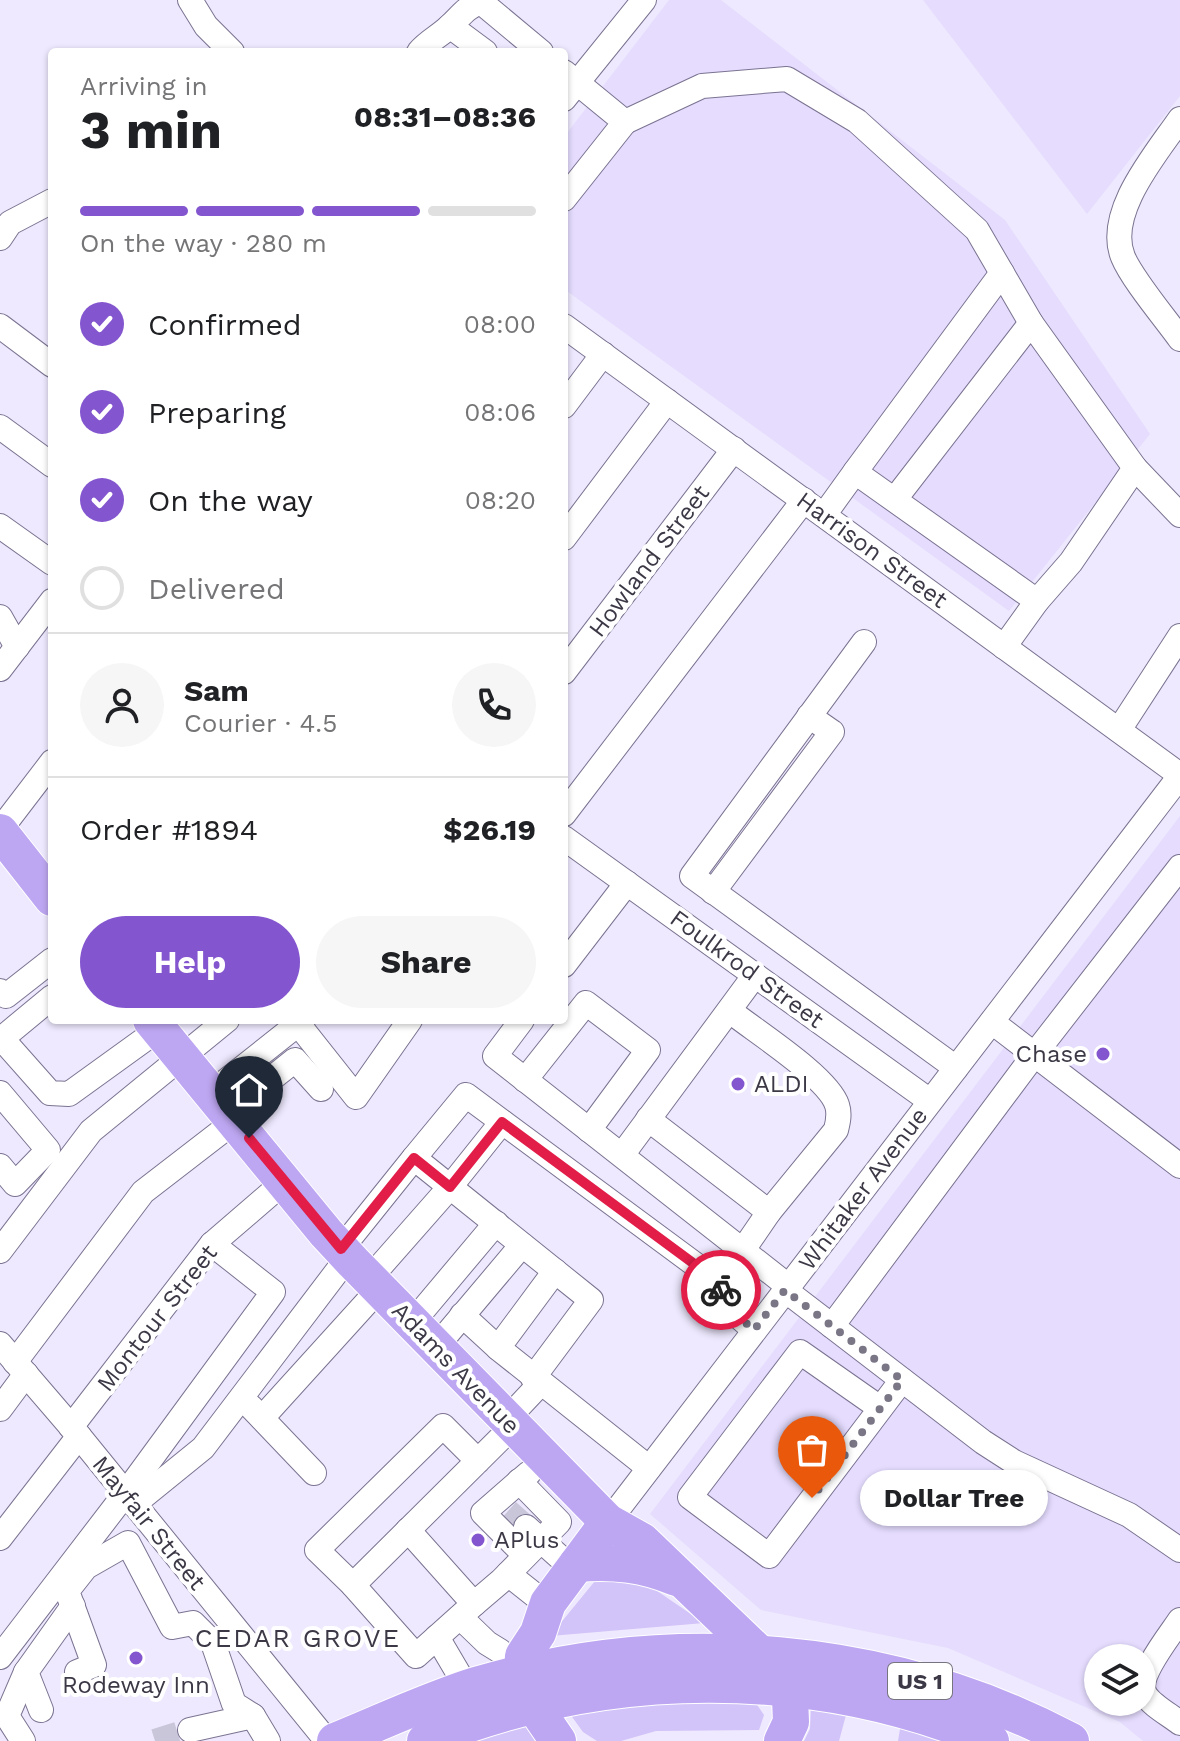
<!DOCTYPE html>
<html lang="en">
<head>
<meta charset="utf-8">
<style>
	body { margin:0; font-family:"Work Sans",sans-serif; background:#f6f6f6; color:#202124; height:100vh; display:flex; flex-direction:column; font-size:30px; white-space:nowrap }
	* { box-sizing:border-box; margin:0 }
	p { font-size:26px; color:#757577 }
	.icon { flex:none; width:44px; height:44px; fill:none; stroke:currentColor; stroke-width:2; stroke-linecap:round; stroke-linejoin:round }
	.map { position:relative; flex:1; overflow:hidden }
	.panel { position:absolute; left:48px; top:48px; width:520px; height:976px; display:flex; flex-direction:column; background:#fff; border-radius:8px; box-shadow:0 2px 6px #0004 }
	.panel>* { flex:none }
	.tools { position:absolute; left:1084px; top:1644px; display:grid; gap:16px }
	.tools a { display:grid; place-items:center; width:72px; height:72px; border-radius:50%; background:#fff; box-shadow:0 2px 6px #0004; font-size:40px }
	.pin { position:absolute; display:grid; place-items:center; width:68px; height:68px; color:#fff; margin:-82px -34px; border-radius:50% 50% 50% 0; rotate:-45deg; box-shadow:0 0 8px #0007 }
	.pin .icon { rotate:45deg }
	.courier { position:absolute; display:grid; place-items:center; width:80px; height:80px; margin:-40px; border:6px solid #e11d48; border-radius:50%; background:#fff; color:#222; box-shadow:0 2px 10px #0007 }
	.bubble { position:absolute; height:56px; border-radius:28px; background:#fff; box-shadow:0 2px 6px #0004; font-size:26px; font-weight:700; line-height:56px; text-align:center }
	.summary em { font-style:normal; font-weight:700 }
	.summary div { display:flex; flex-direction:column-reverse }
	.summary { display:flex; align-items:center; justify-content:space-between; height:136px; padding:0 32px }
	h1 { font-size:52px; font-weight:700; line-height:60px }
	.bar { display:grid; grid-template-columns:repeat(4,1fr); gap:12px 8px; align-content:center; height:96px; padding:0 32px }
	.bar i { height:10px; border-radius:6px; background:#e0e0e0 }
	.bar .selected { background:#8355ce }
	.bar p { grid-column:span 4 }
	.line { display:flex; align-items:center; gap:20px; padding:0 32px; border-top:2px solid #e0e0e0 }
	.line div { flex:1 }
	.round { display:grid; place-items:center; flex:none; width:84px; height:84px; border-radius:42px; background:#f6f6f6 }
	ol { padding:0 32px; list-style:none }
	li { display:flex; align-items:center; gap:24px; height:88px }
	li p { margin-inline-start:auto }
	li .icon { padding:8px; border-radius:50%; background:#8355ce; color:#fff; stroke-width:4 }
	li:last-child { color:#757577 }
	li i { width:44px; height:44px; border:4px solid #e0e0e0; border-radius:50% }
	.action { display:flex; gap:16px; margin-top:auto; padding:16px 32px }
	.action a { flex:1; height:92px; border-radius:48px; background:#8355ce; color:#fff; font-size:32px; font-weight:700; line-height:92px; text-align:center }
	.action a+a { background:#f6f6f6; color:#202124 }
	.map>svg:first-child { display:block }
</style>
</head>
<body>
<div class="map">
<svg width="1180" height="1741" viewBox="0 0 1180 1741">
	<rect width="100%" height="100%" fill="#eee9fe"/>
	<!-- built -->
	<g fill="#e5dcfe" fill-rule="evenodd">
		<path d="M669,0H721L1005,220L1150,434L1009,611L564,289V137Z"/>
		<path d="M923,0H1180V96L1087,214Z"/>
		<path d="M1180,816V1741H1143L1120,1722L948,1648L761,1610L650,1514ZM1098,1658H1142V1702H1098Z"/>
	</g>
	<!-- green -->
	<g fill="#d2c3f8">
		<path d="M641,1580L704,1623L550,1636L595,1581Z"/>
		<path d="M753,1699L764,1715L759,1730L656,1731L621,1741H597L583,1732L570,1714L597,1707Z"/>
		<path d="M811,1706L846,1715L839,1741H804L810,1729Z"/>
		<path d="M524,1721L535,1741H466Z"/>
		<path d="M901,1723L944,1741H898Z"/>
	</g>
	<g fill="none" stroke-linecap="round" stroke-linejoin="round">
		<!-- minor-tunnel -->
		<g stroke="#cac6d9" stroke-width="24" stroke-dasharray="24 12" stroke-linecap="butt">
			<path d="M508,1511L526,1527"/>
			<path d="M155,1741L190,1730"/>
		</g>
		<!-- minor casing -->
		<g stroke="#7b7391" stroke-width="26">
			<g id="minor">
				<path d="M190,0L206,26L232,52"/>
				<path d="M450,26L485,52"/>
				<path d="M419,52C428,41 440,36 450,26C461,16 466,7 481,2L541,52"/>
				<path d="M564,72L625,122L564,199"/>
				<path d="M564,99L644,0"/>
				<path d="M1180,119C1156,154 1105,213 1123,257C1132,279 1165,318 1180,339"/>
				<path d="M625,122L702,86L787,79L857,121L977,230L1031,323"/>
				<path d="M0,238L10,223L52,201"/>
				<path d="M0,326L52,365"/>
				<path d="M564,326L1180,775"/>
				<path d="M564,406L603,354"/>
				<path d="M0,427L52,465"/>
				<path d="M1135,468L1180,515"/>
				<path d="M855,472L1002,273"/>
				<path d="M895,499L1031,323L1135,468L1071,562L1037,601L1004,647"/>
				<path d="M824,515L855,472L1037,601"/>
				<path d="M0,526L52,563"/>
				<path d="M564,538L667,401"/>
				<path d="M0,617L17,647"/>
				<path d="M864,642L692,876L956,1068"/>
				<path d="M0,669L52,601"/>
				<path d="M564,672L734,449"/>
				<path d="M1119,730L1180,636"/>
				<path d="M564,814L804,500"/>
				<path d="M0,830L52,762"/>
				<path d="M564,838L930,1101"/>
				<path d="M713,892L832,732L809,716"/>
				<path d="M564,965L627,883"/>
				<path d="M0,991L6,996L52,960"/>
				<path d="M730,1011C755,1031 828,1077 837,1105C840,1114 838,1122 836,1130L769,1212"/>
				<path d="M295,1020L356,1097L410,1020"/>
				<path d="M522,1020L495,1056L788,1286"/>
				<path d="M992,1022L1180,1166"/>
				<path d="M0,1040L52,997"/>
				<path d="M3,1040L50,1093L69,1094L159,1029"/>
				<path d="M525,1080L586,1003L648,1050L589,1130"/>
				<path d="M0,1093L48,1150L15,1184L0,1166"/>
				<path d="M211,1093L303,1020"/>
				<path d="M228,1113L295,1060L321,1089"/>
				<path d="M648,1119L769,1212L743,1250"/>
				<path d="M622,1155L755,975"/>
				<path d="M414,1158L466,1095L716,1280L731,1310L754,1330"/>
				<path d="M341,1249L414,1158L591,1300L533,1378"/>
				<path d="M0,1251L91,1131L227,1020"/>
				<path d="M555,1271L498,1348L649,1468"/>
				<path d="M369,1279L450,1187L502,1122"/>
				<path d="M785,1290L983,1442L1014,1462L1129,1515L1180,1550"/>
				<path d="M462,1315L498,1348"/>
				<path d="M412,1323L496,1223"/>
				<path d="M832,1326L1034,1055L1180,867"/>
				<path d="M0,1344L79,1436L327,1741"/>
				<path d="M436,1347L522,1245"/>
				<path d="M15,1362L143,1192L235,1121"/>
				<path d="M251,1407L314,1473"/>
				<path d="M880,1408L800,1352L690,1497L769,1556L902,1380"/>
				<path d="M0,1409L26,1374"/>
				<path d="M262,1418L379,1289"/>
				<path d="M507,1419L540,1384"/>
				<path d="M71,1427L212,1244L284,1182"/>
				<path d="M478,1461L443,1426L317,1550L353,1585L513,1426"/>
				<path d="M134,1504L203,1448L348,1257"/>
				<path d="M608,1522L1180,776"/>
				<path d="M526,1527L573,1569"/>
				<path d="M0,1538L79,1436"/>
				<path d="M525,1555L483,1513L529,1473"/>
				<path d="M508,1574L546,1604"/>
				<path d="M353,1585L416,1656L474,1604L408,1530"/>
				<path d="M474,1604L501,1581L559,1522L519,1481"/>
				<path d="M460,1617L487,1643L500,1651"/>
				<path d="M1180,1620C1170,1635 1136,1677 1145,1694C1151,1705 1170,1715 1180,1723"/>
				<path d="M437,1637L467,1688"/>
				<path d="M0,1657L125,1494L273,1292L212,1244"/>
				<path d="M77,1672L94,1665L67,1591L86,1567L128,1543L172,1627L193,1623L213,1643L234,1704L253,1716L268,1741"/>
				<path d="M41,1710L26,1672L73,1606"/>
				<path d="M190,1730L253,1716"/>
				<path d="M23,1741L7,1716L26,1672"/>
			</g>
		</g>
		<!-- highway casing -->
		<g stroke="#fff" stroke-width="38">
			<g id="highway">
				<path d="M0,832L52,898"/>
				<path d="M151,1020L326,1233L353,1262L608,1522L642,1541L760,1654L787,1688L790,1698L791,1722L782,1741"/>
				<path d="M577,1564C613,1561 643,1564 676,1578"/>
				<path d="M335,1741C382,1722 428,1700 476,1685C672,1627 890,1645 1071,1741"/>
				<path d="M425,1741C604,1667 812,1665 991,1741"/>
				<path d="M558,1741L534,1706L522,1673L523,1656L538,1633L548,1603L608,1522"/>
			</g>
		</g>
		<!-- minor -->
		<use href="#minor" stroke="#fff" stroke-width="24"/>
		<!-- highway -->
		<use href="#highway" stroke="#bea7f2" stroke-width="36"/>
	</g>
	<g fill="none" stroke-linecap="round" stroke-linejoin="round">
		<!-- done -->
		<path stroke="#7a7686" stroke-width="8" stroke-dasharray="0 14.4" d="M721,1290L731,1310L754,1330L785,1290L902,1380L812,1498"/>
		<!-- route -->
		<path stroke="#e11d48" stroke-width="10" d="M249,1138L341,1249L414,1158L450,1187L502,1122L716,1280L721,1290"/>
	</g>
	<!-- markers -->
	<g fill="#8355ce" stroke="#fff" stroke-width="3">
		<circle cx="1103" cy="1054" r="8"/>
		<circle cx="738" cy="1084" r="8"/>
		<circle cx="478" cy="1540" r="8"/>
		<circle cx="136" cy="1658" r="8"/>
	</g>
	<g text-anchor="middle" stroke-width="8" stroke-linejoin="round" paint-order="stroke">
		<!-- shield labels -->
		<rect fill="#fff" stroke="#76747e" stroke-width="2" x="888" y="1663" width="64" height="36" rx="6"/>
		<g font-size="22" font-weight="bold" fill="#3c3846">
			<text x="920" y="1689">US 1</text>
		</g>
		<!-- street labels -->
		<g font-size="24" fill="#3c3846" stroke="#fff">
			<text transform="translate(872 550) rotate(36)" y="8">Harrison Street</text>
			<text transform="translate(649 561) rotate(-53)" y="8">Howland Street</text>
			<text transform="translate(747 969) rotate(36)" y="8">Foulkrod Street</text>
			<text transform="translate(863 1189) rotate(-53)" y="8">Whitaker Avenue</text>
			<text transform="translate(157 1318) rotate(-52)" y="8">Montour Street</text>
			<text transform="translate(456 1368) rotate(46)" y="8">Adams Avenue</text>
			<text transform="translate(149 1523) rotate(51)" y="8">Mayfair Street</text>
		</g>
		<!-- poi labels -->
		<g font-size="24" fill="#3c3846" stroke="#fff" text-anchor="start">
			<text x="1087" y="1062" text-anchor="end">Chase</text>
			<text x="754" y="1092">ALDI</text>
			<text x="494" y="1548">APlus</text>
			<text x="136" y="1693" text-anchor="middle">Rodeway Inn</text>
		</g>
		<!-- neighbourhood labels -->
		<g font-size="26" letter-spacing="2" fill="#3c3846" stroke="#fff">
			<text x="298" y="1647">CEDAR GROVE</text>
		</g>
	</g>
</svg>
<div class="tools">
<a><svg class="icon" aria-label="layers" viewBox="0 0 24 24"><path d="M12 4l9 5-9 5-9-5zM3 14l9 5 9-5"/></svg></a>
</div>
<div class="pin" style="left:812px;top:1498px;background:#ea580c"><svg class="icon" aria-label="bag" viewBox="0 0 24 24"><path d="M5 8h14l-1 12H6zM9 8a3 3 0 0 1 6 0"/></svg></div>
<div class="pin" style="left:249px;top:1138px;background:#1f2937"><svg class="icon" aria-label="home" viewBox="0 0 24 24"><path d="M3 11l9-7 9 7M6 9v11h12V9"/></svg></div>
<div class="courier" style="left:721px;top:1290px"><svg class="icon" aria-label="bike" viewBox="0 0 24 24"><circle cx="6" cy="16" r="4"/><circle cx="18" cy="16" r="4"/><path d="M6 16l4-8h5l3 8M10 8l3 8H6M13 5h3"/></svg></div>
<div class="bubble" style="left:860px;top:1470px;width:188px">Dollar Tree</div>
<section class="panel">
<div class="summary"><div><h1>3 min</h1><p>Arriving in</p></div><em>08:31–08:36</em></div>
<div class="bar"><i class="selected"></i><i class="selected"></i><i class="selected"></i><i></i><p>On the way · 280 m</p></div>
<ol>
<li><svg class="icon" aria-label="check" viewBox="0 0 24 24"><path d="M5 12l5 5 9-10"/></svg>Confirmed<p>08:00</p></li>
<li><svg class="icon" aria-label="check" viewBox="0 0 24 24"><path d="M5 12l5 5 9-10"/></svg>Preparing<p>08:06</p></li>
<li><svg class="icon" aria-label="check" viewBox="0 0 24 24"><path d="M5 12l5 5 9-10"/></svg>On the way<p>08:20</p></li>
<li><i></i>Delivered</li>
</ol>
<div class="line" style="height:144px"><a class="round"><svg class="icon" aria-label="person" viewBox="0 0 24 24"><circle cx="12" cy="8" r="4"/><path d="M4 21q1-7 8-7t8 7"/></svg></a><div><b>Sam</b><p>Courier · 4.5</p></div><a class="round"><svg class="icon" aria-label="phone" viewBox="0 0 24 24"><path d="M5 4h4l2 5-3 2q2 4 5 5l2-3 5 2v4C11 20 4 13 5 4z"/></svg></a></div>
<div class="line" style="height:104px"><div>Order #1894</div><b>$26.19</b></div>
<div class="action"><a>Help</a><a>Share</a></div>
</section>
</div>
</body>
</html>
